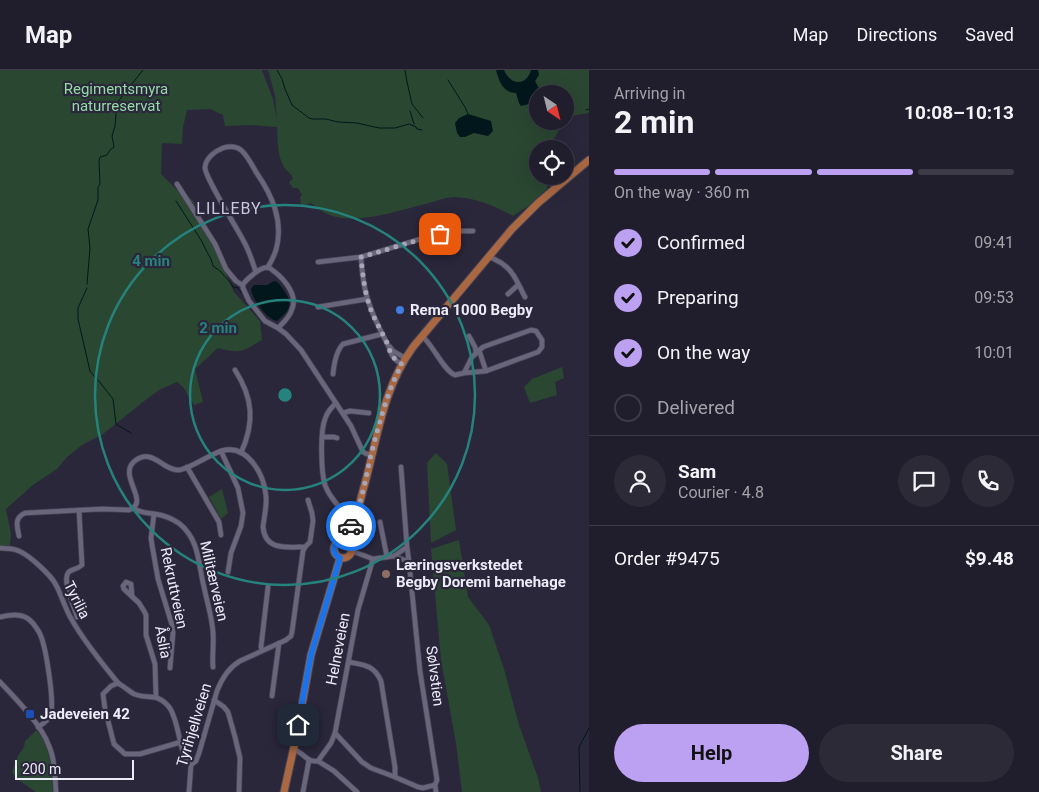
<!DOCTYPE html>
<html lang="en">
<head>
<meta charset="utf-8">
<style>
	body { margin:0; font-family:Roboto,sans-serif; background:#2d2a38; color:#f1f3f6; height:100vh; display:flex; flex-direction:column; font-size:19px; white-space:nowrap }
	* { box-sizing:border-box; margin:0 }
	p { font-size:16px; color:#a2a2a9 }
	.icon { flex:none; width:28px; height:28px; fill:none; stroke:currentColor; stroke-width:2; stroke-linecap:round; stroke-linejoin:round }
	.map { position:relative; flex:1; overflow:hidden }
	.sheet { display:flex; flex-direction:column; background:#201d2c; width:450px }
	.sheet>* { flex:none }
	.needle { width:32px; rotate:145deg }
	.controls { position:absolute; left:529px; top:15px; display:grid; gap:10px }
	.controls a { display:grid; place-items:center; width:45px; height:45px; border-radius:50%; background:#201d2c; box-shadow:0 5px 20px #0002,0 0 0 1px #3d3b48; font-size:25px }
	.scale { position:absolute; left:15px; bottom:12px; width:119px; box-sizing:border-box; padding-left:5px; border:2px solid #ecebf8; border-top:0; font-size:14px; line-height:18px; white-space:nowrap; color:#ecebf8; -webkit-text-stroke:4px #2b273b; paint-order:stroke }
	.pin { position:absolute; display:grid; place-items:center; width:42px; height:42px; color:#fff; margin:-21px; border-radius:10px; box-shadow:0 2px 8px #0006 }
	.courier { position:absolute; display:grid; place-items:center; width:50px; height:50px; margin:-25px; border:4px solid #1a73e8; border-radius:50%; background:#fff; color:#222; box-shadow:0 1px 6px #0007 }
	.overview em { font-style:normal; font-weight:700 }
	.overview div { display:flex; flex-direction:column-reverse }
	.overview { display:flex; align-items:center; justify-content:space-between; height:85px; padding:0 25px }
	h1 { font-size:32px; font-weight:700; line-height:38px }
	.bar { display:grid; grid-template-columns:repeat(4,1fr); gap:8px 5px; align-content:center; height:60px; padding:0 25px }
	.bar i { height:6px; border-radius:4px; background:#3d3b48 }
	.bar .selected { background:#bca0f2 }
	.bar p { grid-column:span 4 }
	.line { display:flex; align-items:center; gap:12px; padding:0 25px; border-top:1px solid #3d3b48 }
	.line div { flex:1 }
	.round { display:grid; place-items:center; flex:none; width:52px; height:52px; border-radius:26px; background:#2d2a38 }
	ol { padding:0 25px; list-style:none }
	li { display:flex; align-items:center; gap:15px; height:55px }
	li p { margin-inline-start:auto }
	li .icon { padding:5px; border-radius:50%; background:#bca0f2; color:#111; stroke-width:4 }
	li:last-child { color:#a2a2a9 }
	li i { width:28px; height:28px; border:2px solid #3d3b48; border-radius:50% }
	.cta { display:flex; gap:10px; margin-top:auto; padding:10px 25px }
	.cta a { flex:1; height:58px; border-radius:30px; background:#bca0f2; color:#111; font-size:20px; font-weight:700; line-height:58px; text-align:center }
	.cta a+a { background:#2d2a38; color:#f1f3f6 }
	header { display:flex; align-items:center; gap:30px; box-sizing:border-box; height:70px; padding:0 25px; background:#201d2c; border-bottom:1px solid #3d3b48 }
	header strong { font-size:24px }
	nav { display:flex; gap:28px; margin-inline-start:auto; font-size:18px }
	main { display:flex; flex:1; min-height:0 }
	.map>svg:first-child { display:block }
</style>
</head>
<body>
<header>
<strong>Map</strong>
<nav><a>Map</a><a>Directions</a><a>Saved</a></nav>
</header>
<main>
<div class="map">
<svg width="589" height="722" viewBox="0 0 589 722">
	<rect width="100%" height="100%" fill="#2b273b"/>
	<!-- green -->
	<g fill="#2a4732">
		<path d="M0,0H262L273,29L277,50L275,26L268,0H589V43L565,47V24H538V51H563L557,64L546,79H538V106H547V119L528,136L513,146C495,136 476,128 455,127C445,127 434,132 425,134C397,141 354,156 327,144C321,141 316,136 311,133L301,136L300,127L302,125L298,118H293L289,112L293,109C292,103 287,102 284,97C277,86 278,69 277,57L250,55L225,56L223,45L210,39L187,40L183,57L182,74L162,73L161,104L178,121L184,122L194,132L234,222L260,251L262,270C242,282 241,284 218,278L195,299L203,332L194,335L183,317L177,312L159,320L143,332L103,364L82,375L67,387L57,399L33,415L6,439L11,464L10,475L0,477Z"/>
		<path d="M562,297L564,308L555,312L557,325L530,333L524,317L532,309Z"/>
		<path d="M436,383L447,394L456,460L431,473L427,393Z"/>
		<path d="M222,419L228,443L221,449L209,427Z"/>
		<path d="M459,470L468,527L489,555L504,599L519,655L538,708L541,722H462L456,673L441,590L431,479Z"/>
		<path d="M37,660L47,677L51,697L53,722H36L17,709L12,702L18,686L24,677L25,671Z"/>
	</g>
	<!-- water -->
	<g fill="#02171b">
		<path d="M496,0H504C510,15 526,17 531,0H538L539,5L535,11L542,24H538L537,32L521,36L519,33L516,23C503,23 499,11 496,0Z"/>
		<path d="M468,44L491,51L493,61L488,66L474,63L465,67H460L457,63L455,53L459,48Z"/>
		<path d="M274,211C279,212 280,215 283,219C294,234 290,240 277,251C266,249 252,229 251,219L254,215H267Z"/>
	</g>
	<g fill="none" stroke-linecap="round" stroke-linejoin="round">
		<!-- stream -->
		<g stroke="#02171b" stroke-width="1">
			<path d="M277,0L282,9L285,19L292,35L309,48L313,49H326L338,52L357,53L379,58H395L409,54L416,57L417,59L422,60"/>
			<path d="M405,0L407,12L412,34L423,48"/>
			<path d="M448,10L465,37L468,44"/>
			<path d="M586,40L589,39"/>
			<path d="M410,41L414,54"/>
			<path d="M176,131L201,170L207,182L211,189L213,196L220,201L229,211L234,218L237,217L245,227"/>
			<path d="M87,214L90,178L88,159L98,130V117L100,114L99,91L100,87L107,85L110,80L114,77L112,66L115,56L117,33L143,0"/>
			<path d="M87,218L78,238V249L90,301L95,307"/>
			<path d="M254,241L257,245"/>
			<path d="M98,310L113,329L116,354L131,363"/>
			<path d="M580,722L579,677L589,658"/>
		</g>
		<!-- minor casing -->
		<g stroke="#484555" stroke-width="6">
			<g id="minor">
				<path d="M177,114L215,174L226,199L236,211L242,215"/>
				<path d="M489,186C494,190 500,191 504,195C514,202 519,216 525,227"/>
				<path d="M361,187L437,164L454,161H473"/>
				<path d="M318,192L361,187C362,202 363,216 368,230C373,247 381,262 389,277C390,285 395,290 401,294"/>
				<path d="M256,202C252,191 249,180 243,170C237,158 204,106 205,97C206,88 215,81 223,78C228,76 236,76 241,80C247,85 252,95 256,102C272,125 284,151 276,180C274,186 271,192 268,197"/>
				<path d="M508,224L518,215"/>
				<path d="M318,237L367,229"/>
				<path d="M278,258C283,253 290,247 292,239C298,226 285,210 275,202C273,201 271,198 269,198C262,195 247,209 243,214V218L249,231L265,251L278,258L286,264L301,280L351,356L363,382L367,384L372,385"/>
				<path d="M422,266C433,275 444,301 455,305L464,303L472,287L483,277L531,260L536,261L542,270V277L538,282L486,301L464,303"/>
				<path d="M469,266L475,277L476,282"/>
				<path d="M390,277L393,281L405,288"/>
				<path d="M479,280L486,301"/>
				<path d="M235,300C253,328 255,352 241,383"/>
				<path d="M333,304C334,294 336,281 343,274L382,264"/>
				<path d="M336,333C331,338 327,342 325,349C320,361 321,402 325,415C328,424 334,431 340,438"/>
				<path d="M343,343L350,341L369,343"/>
				<path d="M322,367H334L337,368"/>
				<path d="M221,381L238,418L243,443L241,456L231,483L228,502"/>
				<path d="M187,397L219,452L221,465"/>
				<path d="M401,397L407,477"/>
				<path d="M133,438C140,443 147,443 155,444C163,445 173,449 180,454C200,471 198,494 204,517C207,532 212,547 213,562C214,574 212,586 213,597"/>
				<path d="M154,444L151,468L152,475L158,509L172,555L173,563L170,598"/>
				<path d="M380,452L387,487"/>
				<path d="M19,466C17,456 14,448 25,443L102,439L129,440C152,432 115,404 136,390C153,378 163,401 179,400C189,399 209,385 221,381C247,373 264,404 266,426C267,437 264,447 263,457C265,481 287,477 305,477"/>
				<path d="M0,478C6,479 13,478 19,481C29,485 51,505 56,515C62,526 65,539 72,550C85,573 102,593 118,613"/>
				<path d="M352,481L373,489L394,486L409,492L407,477L394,486"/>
				<path d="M409,492L420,601L437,710L435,715L436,722"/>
				<path d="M132,526L131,514L126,512L123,516L124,519L139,533L144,541L146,545V565L155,594L156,627"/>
				<path d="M0,547C8,545 19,543 27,548C32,551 36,557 39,562C46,574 54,630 51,643C50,649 43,654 38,657"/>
				<path d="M77,547C75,538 62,512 68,503C70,499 77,500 82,495L79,440"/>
				<path d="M262,580L261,577L268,517"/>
				<path d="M349,592C364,595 374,595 381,611L395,697V707"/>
				<path d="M0,612C16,629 41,654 49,676C55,690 55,707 56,722"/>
				<path d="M272,626L279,573"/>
				<path d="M214,630L224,637L228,642L235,667L240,688L239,722"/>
				<path d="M335,663L362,692L371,698L395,707L418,717L423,718L435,715"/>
				<path d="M181,672L140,684H125L114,674L105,639L103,624L111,616L118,613C123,616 129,621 134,624C149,630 157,622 169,637C180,651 179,688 191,695"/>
				<path d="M293,679C303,682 307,693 318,691L331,673L335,663L358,540L373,489"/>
				<path d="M318,691L334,701L357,722"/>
				<path d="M189,722L191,695L196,691L199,683L217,621C222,608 228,598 240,591L286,570L291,566L292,562L303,481L305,477L310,472L313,451L312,443L308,430"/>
				<path d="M303,722L309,690"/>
			</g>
		</g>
		<!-- primary casing -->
		<g stroke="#484555" stroke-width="9">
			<g id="primary">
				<circle cx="343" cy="479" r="9"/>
				<path d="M344,470C346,464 350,459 352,453C356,444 360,434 362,424C377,374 381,321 413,277L512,159L538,133L589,90"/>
				<path d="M284,722L297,663L311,585L340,488"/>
			</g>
		</g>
		<!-- minor -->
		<use href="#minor" stroke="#69667c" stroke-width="4.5"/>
		<!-- primary -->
		<use href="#primary" stroke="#aa6842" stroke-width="7"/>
	</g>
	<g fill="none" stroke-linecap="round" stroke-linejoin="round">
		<!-- done -->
		<path stroke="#a8a6b6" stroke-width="5" stroke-dasharray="0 9" d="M351,456C361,435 365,412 370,389C378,358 387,321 402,294C395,290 390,285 389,277C384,266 378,256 373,245C365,227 363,207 361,187L440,164"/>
		<!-- route -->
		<path stroke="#1a73e8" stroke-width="6" d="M298,655L311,585L340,488C330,483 333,471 344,470L347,462L351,456"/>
	</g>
	<!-- distance rings -->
	<g fill="none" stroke="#25827c" stroke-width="2.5">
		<circle cx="285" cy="325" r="95"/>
		<circle cx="285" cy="325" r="190"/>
	</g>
	<!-- markers -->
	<circle fill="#3f7fe0" stroke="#2b273b" stroke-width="2" cx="400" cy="240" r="5"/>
	<circle fill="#8d6e63" stroke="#2b273b" stroke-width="2" cx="386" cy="504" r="5"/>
	<rect fill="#1a4fb4" stroke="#2b273b" stroke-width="2" x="25" y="639" width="10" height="10" rx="2.5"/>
	<g text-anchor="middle" stroke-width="4.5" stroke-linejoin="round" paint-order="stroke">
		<!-- park labels -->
		<g font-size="15" fill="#93daa5" stroke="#2b273b">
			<text x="116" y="24">Regimentsmyra<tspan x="116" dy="17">naturreservat</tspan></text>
		</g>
		<!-- poi labels -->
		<g font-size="15" font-weight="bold" fill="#ecebf8" stroke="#2b273b" text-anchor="start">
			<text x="410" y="245">Rema 1000 Begby</text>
			<text x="396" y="500">Læringsverkstedet<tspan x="396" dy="17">Begby Doremi barnehage</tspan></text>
			<text x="40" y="649">Jadeveien 42</text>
		</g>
		<!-- street labels -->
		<g font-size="15" fill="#ecebf8" stroke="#2b273b">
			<text transform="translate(214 511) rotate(77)" y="5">Militærveien</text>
			<text transform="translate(174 518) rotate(78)" y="5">Rekruttveien</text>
			<text transform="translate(77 530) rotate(63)" y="5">Tyrilia</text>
			<text transform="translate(163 572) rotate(79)" y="5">Åslia</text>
			<text transform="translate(338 579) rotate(-79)" y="5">Helneveien</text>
			<text transform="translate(435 606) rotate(83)" y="5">Sølvstien</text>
			<text transform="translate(194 655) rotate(-73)" y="5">Tyrihjellveien</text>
		</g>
		<!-- neighbourhood labels -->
		<g font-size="16" letter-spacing="1" fill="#cac6e0" stroke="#2b273b">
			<text x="229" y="144">LILLEBY</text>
		</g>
	</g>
	<circle cx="285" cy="325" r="8" fill="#25827c" stroke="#2b273b" stroke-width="2.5"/>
	<g font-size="15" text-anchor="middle" font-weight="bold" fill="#25827c" stroke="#2b273b" stroke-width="4.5" stroke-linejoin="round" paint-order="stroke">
		<text x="151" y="196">4 min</text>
		<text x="218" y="263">2 min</text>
	</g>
</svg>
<div class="controls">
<a><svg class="needle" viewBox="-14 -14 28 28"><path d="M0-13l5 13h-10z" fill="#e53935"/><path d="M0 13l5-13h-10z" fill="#a2a2a9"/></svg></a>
<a><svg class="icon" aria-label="locate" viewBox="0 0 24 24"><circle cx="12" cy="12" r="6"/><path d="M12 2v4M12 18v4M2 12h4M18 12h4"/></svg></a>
</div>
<div class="scale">200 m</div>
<div class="pin" style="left:440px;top:164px;background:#ea580c"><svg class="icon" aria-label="bag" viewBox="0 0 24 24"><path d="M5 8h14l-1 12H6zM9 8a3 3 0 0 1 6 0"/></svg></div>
<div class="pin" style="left:298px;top:655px;background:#1f2937"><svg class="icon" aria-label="home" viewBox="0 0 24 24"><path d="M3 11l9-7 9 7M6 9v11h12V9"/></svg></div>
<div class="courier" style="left:351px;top:456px"><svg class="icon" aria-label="car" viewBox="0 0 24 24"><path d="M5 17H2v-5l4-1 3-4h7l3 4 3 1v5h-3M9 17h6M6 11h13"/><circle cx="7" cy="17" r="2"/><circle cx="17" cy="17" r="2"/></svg></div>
</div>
<section class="sheet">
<div class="overview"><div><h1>2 min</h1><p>Arriving in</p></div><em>10:08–10:13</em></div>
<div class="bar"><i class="selected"></i><i class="selected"></i><i class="selected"></i><i></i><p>On the way · 360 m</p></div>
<ol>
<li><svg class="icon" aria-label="check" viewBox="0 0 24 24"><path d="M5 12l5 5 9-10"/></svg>Confirmed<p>09:41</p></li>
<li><svg class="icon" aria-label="check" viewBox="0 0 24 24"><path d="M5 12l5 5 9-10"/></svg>Preparing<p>09:53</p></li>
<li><svg class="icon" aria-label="check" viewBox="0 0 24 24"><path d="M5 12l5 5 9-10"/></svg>On the way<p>10:01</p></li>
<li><i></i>Delivered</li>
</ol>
<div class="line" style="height:90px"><a class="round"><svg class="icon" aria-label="person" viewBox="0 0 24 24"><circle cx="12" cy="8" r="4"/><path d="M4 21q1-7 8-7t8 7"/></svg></a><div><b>Sam</b><p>Courier · 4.8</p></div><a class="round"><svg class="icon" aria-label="chat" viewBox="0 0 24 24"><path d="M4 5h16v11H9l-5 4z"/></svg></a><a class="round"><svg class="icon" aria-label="phone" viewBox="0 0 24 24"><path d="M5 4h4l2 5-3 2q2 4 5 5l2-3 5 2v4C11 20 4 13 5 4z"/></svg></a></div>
<div class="line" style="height:65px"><div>Order #9475</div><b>$9.48</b></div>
<div class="cta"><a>Help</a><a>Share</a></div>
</section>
</main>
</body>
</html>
